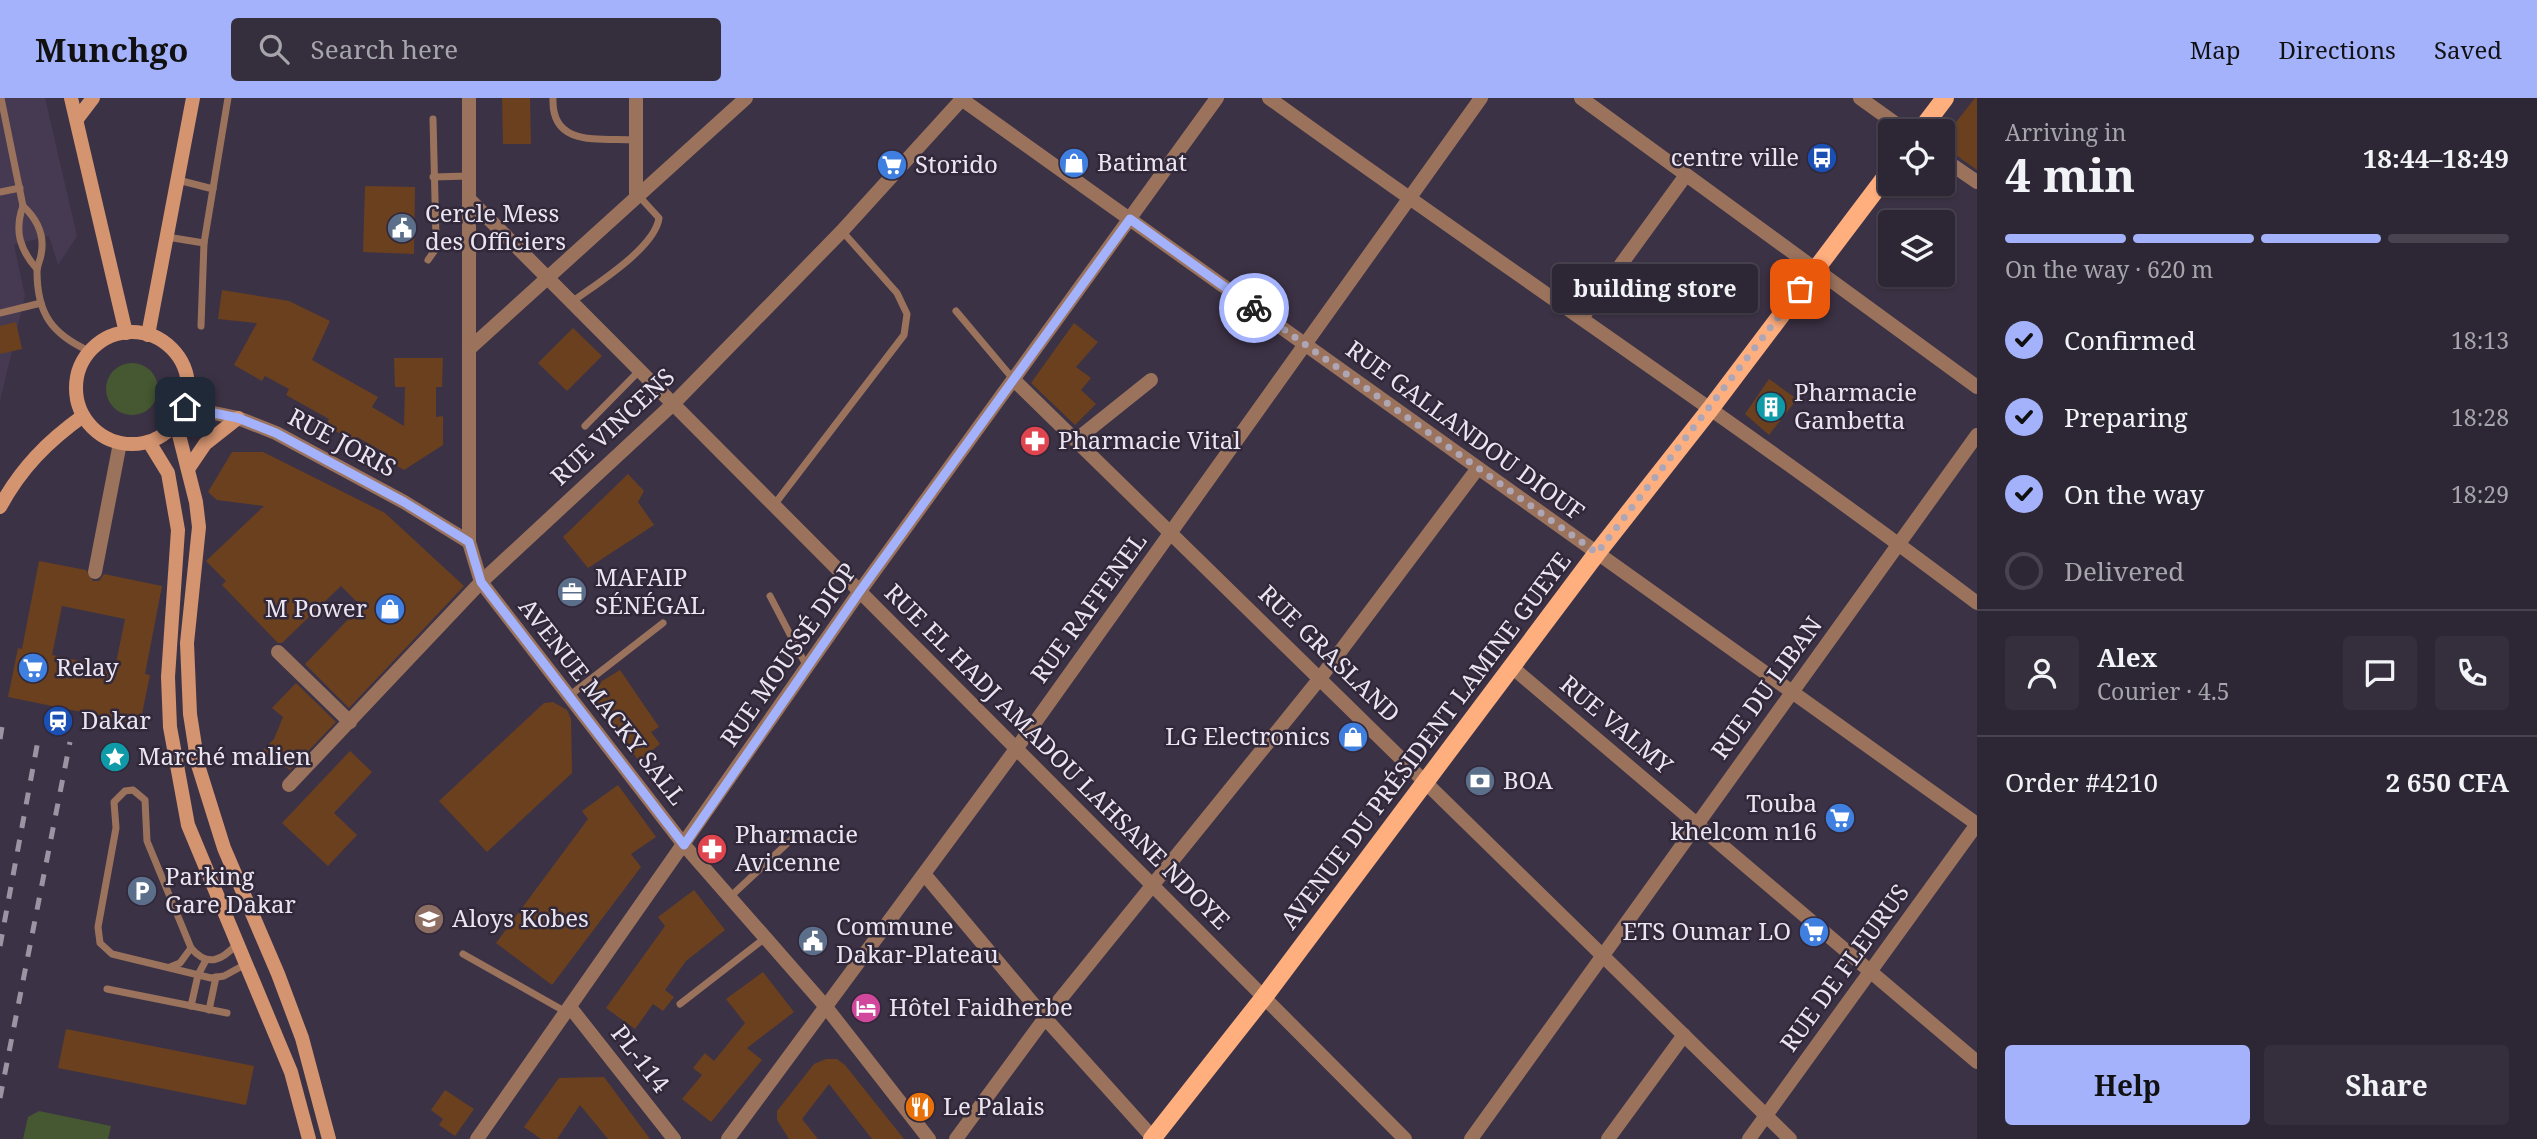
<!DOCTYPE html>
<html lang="en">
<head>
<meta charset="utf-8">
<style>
	body { margin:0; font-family:"Noto Serif",serif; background:#352e3c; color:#f1f3f6; height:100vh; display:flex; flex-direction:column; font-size:26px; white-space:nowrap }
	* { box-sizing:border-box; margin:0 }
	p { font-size:23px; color:#a7a5ac }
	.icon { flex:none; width:38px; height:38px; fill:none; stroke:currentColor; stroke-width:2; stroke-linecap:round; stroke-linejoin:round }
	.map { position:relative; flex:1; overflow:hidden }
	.sheet { display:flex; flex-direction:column; background:#2d2634; width:560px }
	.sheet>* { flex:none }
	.buttons { position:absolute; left:1878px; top:21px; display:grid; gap:14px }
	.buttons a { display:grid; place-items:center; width:77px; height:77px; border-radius:7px; background:#2d2634; box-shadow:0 2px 5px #0004,0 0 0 2px #48434f; font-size:35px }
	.pin { position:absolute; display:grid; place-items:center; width:60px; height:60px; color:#fff; margin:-30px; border-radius:14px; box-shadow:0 4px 10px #0006 }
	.courier { position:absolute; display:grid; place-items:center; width:70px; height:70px; margin:-35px; border:5px solid #a4b2fc; border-radius:50%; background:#fff; color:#222; box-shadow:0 2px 9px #0007 }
	.bubble { position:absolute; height:49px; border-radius:7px; background:#2d2634; box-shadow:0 2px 5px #0004,0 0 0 2px #48434f; font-size:23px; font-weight:700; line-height:49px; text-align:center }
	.overview em { font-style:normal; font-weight:700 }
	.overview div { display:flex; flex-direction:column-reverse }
	.overview { display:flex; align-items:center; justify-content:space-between; height:119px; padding:0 28px }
	h1 { font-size:46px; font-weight:700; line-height:52px }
	.bar { display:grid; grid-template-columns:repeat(4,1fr); gap:10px 7px; align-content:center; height:84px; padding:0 28px }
	.bar i { height:9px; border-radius:5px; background:#48434f }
	.bar .active { background:#a4b2fc }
	.bar p { grid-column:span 4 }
	.line { display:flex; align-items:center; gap:18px; padding:0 28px; border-top:2px solid #48434f }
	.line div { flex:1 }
	.round { display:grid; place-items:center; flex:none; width:74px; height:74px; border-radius:7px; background:#352e3c }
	ol { padding:0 28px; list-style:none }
	li { display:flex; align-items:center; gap:21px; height:77px }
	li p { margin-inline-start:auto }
	li .icon { padding:7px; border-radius:50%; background:#a4b2fc; color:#111; stroke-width:4 }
	li:last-child { color:#a7a5ac }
	li i { width:38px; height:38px; border:4px solid #48434f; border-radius:50% }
	.button { display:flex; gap:14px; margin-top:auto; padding:14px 28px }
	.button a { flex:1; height:80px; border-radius:7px; background:#a4b2fc; color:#111; font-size:28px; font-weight:700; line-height:80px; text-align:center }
	.button a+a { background:#352e3c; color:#f1f3f6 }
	header { display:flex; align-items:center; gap:42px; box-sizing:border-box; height:98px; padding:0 35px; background:#a4b2fc; color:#111 }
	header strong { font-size:33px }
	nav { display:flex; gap:38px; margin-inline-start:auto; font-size:24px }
	.search { width:490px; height:63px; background:#352e3c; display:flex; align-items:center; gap:18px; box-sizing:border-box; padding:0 24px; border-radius:7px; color:#a7a5ac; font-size:26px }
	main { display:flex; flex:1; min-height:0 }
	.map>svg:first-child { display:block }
</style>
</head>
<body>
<header>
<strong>Munchgo</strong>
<div class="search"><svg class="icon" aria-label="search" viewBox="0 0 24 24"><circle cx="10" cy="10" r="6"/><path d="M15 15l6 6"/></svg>Search here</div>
<nav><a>Map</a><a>Directions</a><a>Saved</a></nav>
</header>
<main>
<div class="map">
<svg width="1977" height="1041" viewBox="0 0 1977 1041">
	<rect width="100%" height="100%" fill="#3c3245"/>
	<!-- built -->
	<path fill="#463952" d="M0,0H45L77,138L58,167L49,138L14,147L25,198L0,303Z"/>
	<!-- green -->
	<g fill="#455831">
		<circle cx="132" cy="291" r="26"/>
		<path d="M39,1013L111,1028L108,1041H23L28,1019Z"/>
	</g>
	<!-- building -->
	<g fill="#6a401f" fill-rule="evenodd">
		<path d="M502,0H530L531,46H503Z"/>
		<path d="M1975,0H1977V72L1942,47V42Z"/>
		<path d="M365,88L415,89L414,156L363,154Z"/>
		<path d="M222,192L289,203L330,223L312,262L378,299L372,309L404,328L405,289H395L394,260H443L442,289H436V319L443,318V347L404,372L379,358L382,353L357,339L354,343L326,328L329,321L286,297L289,291L265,278L262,283L234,267L257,225L218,221Z"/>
		<path d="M16,224L22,251L0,256V228Z"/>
		<path d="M1074,225L1098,244L1076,269L1091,280L1081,292L1096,306L1075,327L1031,285Z"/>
		<path d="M573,230L602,258L567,293L538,265Z"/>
		<path d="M1769,281L1797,301L1769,337L1745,316Z"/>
		<path d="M232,354H263L385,415L464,488L349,610L305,566L361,508L341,488L282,545H278L222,487L226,483L206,463L264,408L217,402L208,394Z"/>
		<path d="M628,376L644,393L638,404L654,427L588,470L563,439Z"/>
		<path d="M39,463L86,472L93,483H99L104,476L162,488L145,576L150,577L140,626L8,599L18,550L22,551ZM62,508L125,521L115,570L52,557Z"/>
		<path d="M620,572L659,629L651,634L660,646L639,663L586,593Z"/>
		<path d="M296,585L336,624L290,672L261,654L274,641L283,619L272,610Z"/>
		<path d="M553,604L567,612L571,621L572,675L487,754L439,703L544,605Z"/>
		<path d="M350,653L372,674L334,715L357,737L328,768L282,725Z"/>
		<path d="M618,687L656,739L631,756L641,769L552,887L496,845L588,721L582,713Z"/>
		<path d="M694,792L725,832L686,863L665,892L674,899L663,913L653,906L635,931L606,910L665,828L658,819Z"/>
		<path d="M763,874L794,914L747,950L762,962L711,1024L682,1001L702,977L693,970L705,955L714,963L745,925L726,901Z"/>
		<path d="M66,931L254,968L246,1007L58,970Z"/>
		<path d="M826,961H837L845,967L904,1041H872L829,986L802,1021L818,1041H789L777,1022V1013L814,966Z"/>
		<path d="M604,979L650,1041H608L580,1007L557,1041H541L524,1029L559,980Z"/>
		<path d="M445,992L474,1011L455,1038L439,1027L443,1021L431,1012Z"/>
	</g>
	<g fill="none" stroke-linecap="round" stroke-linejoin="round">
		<!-- lane -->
		<g stroke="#9b735d" stroke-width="7">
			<path d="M1,0L23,108C37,121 45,138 41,157C40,163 37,168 37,173C37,216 52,236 89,253"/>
			<path d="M553,0C551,49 598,40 635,42"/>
			<path d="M433,79L468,78"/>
			<path d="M178,82L213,91"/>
			<path d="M0,94L20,90"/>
			<path d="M23,108C14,133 20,152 37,171"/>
			<path d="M167,139L204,145"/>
			<path d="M428,162L435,152L436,141L433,21"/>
			<path d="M572,204C596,186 655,150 659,120L637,96"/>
			<path d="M956,213L1014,282"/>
			<path d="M0,215L41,205"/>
			<path d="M201,228L204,145L228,0"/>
			<path d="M585,328L640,272"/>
			<path d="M774,407L904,237L907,216L897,195L842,133"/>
			<path d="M770,498L807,569"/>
			<path d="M569,598L663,525"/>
			<path d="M730,799L794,739"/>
			<path d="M237,846C222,862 208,870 191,850L147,743L145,702L133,692L125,693L114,704L116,730L98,829L100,845L112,856L211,880L224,878L246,866"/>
			<path d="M463,856L566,914"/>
			<path d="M170,869L180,865L191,850"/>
			<path d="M107,891L227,915"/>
			<path d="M680,906L765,840"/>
			<path d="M191,908L198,877L206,862"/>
			<path d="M209,912L216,879"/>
		</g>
		<!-- street -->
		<g stroke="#9b735d" stroke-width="14">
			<path d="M469,0V444L481,484L684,747L826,909L929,1041"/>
			<path d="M960,0L1977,726"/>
			<path d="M1269,0C1504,170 1746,330 1977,505"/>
			<path d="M1581,0L1977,289"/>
			<path d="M1860,0L1906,33"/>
			<path d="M1942,60L1977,84"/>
			<path d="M636,96V0"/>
			<path d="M469,101L1405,1041"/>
			<path d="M1582,220L1686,77"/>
			<path d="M469,251L746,0"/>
			<path d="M1014,282L1790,1041"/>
			<path d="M185,309L238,320L276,335L404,404L469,444"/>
			<path d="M1076,342L1151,282"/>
			<path d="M95,474L120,345"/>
			<path d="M278,554L350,624"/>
			<path d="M1513,570L1977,964"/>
			<path d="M289,687L481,484L673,306L842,133L963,0"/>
			<path d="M925,777L1045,920L1154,1041"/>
			<path d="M570,909L674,1041"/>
			<path d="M477,1041L860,493L1217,0"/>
			<path d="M728,1041L1016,651L1481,0"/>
			<path d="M956,1041L1045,920L1321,579L1478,370"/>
			<path d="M1471,1041L1977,337"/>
			<path d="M1608,1041L1684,937"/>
			<path d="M1749,1041L1977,726"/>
		</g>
		<!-- secondary -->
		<g stroke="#d49470" stroke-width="14">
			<path d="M71,0L126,235"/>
			<path d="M77,21L93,0"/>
			<circle cx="132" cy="290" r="56"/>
			<path d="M148,237L193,0"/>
			<path d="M176,325L196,404L199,429L187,545L190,616L198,667L224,750L278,876L302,940L329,1041"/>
			<path d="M149,344L168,375L178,432L168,579L170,629L188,727L291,974L309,1041"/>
			<path d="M188,371L205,346L238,320"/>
			<path d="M0,409C21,370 48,343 83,318"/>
		</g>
		<!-- primary -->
		<g stroke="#ffae7e" stroke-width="18">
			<path d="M1920,33L1945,0"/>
			<path d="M1152,1041L1264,899L1597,455L1711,310L1890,73"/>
		</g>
		<!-- rail -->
		<g stroke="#9c94a3" stroke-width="5" stroke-dasharray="12 12" stroke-linecap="butt">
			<path d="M0,641L2,629"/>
			<path d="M0,848L39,637"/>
			<path d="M0,1000L70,644"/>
		</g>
	</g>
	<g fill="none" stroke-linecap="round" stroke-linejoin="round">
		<!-- done -->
		<path stroke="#aea6b5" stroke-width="7" stroke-dasharray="0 12.6" d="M1254,210L1597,455L1800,191"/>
		<!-- route -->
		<path stroke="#a4b2fc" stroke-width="9" d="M185,309L238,320L276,335L404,404L469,444L481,484L684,747L860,493L1130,121L1254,210"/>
	</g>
	<!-- icons -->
	<defs>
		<g id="bus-disc" transform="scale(1.575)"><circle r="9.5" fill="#1a4fb4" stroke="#31283a"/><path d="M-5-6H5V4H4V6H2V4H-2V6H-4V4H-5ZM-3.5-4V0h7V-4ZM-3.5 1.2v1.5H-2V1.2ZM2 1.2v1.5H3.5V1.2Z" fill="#fff"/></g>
		<g id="shop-disc" transform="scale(1.575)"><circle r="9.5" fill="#3f7fe0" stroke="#31283a"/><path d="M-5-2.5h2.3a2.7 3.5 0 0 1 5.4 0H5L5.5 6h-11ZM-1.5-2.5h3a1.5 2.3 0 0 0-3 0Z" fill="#fff"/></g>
		<g id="supermarket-disc" transform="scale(1.575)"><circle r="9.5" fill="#3f7fe0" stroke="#31283a"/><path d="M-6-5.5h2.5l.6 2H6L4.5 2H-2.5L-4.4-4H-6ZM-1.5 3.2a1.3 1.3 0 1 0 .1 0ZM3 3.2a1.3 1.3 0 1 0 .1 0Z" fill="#fff"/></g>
		<g id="civic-disc" transform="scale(1.575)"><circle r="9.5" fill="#5c6f8a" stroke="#31283a"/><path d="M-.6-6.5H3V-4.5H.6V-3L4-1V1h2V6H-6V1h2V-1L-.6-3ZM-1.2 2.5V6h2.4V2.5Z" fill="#fff"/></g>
		<g id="building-disc" transform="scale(1.575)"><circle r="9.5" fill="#0f9aa8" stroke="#31283a"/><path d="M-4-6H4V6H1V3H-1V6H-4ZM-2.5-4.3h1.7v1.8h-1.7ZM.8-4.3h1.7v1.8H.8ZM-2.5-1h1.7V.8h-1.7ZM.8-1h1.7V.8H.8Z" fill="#fff"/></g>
		<g id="pharmacy-disc" transform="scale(1.575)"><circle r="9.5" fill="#e0444e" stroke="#31283a"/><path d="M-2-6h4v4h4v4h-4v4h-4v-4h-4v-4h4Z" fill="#fff"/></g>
		<g id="office-disc" transform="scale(1.575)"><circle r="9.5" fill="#5c6f8a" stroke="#31283a"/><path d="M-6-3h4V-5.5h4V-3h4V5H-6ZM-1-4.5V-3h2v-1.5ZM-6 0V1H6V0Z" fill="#fff"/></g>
		<g id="station-disc" transform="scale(1.575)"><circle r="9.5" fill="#1a4fb4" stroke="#31283a"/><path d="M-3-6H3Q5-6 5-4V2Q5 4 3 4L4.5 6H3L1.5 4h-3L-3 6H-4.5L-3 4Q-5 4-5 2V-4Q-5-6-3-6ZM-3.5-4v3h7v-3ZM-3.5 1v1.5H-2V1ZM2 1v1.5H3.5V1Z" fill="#fff"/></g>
		<g id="sight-disc" transform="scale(1.575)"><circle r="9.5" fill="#0f9aa8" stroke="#31283a"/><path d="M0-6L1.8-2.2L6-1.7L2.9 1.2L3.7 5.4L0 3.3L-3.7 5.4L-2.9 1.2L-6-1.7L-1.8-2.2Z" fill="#fff"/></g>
		<g id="bank-disc" transform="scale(1.575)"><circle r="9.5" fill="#5c6f8a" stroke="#31283a"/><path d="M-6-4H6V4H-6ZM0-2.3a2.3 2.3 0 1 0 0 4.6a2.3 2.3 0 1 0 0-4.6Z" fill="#fff"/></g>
		<g id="parking-disc" transform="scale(1.575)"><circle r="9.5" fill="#5c6f8a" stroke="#31283a"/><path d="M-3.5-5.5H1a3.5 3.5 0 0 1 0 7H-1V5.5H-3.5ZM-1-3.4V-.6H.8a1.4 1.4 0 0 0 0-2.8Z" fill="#fff"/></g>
		<g id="school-disc" transform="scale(1.575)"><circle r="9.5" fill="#8d6e63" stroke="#31283a"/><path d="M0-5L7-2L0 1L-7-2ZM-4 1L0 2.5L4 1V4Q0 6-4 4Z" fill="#fff"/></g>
		<g id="hotel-disc" transform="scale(1.575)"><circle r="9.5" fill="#d1479c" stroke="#31283a"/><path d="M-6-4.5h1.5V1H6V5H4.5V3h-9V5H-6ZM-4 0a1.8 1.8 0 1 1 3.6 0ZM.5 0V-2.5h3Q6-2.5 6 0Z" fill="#fff"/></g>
		<g id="restaurant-disc" transform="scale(1.575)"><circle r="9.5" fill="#e8710a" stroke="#31283a"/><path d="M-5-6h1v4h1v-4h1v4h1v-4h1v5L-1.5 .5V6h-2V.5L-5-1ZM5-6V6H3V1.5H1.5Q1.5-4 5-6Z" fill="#fff"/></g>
	</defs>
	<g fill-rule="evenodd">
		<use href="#bus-disc" x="1822" y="60"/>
		<use href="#shop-disc" x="1074" y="65"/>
		<use href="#supermarket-disc" x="892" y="67"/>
		<use href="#civic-disc" x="402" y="130"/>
		<use href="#building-disc" x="1771" y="309"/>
		<use href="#pharmacy-disc" x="1035" y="343"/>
		<use href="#office-disc" x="572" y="494"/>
		<use href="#shop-disc" x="390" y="511"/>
		<use href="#supermarket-disc" x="33" y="570"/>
		<use href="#station-disc" x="58" y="623"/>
		<use href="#shop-disc" x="1353" y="639"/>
		<use href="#sight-disc" x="115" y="659"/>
		<use href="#bank-disc" x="1480" y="683"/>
		<use href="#supermarket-disc" x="1840" y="720"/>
		<use href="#pharmacy-disc" x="712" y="751"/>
		<use href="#parking-disc" x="142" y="793"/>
		<use href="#school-disc" x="429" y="821"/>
		<use href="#supermarket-disc" x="1814" y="834"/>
		<use href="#civic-disc" x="813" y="843"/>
		<use href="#hotel-disc" x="866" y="910"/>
		<use href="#restaurant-disc" x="920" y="1009"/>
	</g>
	<g text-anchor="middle" stroke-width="5" stroke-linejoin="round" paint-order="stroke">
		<!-- poi labels -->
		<g font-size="24" fill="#ebe5f1" stroke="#31283a" text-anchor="start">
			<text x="1799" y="68" text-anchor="end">centre ville</text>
			<text x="1097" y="73">Batimat</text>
			<text x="915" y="75">Storido</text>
			<text x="425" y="124">Cercle Mess<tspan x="425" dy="28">des Officiers</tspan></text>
			<text x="1794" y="303">Pharmacie<tspan x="1794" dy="28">Gambetta</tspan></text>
			<text x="1058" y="351">Pharmacie Vital</text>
			<text x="595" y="488">MAFAIP<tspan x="595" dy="28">SÉNÉGAL</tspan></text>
			<text x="367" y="519" text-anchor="end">M Power</text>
			<text x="56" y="578">Relay</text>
			<text x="81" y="631">Dakar</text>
			<text x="1330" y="647" text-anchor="end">LG Electronics</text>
			<text x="138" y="667">Marché malien</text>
			<text x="1503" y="691">BOA</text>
			<text x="1817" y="714" text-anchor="end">Touba<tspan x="1817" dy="28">khelcom n16</tspan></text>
			<text x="735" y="745">Pharmacie<tspan x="735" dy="28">Avicenne</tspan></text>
			<text x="165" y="787">Parking<tspan x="165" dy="28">Gare Dakar</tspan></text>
			<text x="452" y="829">Aloys Kobes</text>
			<text x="836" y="837">Commune<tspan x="836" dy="28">Dakar-Plateau</tspan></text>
			<text x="1791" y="842" text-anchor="end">ETS Oumar LO</text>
			<text x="889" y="918">Hôtel Faidherbe</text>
			<text x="943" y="1017">Le Palais</text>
		</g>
		<!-- street labels -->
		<g font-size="24" fill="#ebe5f1" stroke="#31283a">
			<text transform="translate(613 329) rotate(-43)" y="8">RUE VINCENS</text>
			<text transform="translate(1465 333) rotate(36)" y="8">RUE GALLANDOU DIOUF</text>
			<text transform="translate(342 345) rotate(28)" y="8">RUE JORIS</text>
			<text transform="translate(1089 510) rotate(-54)" y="8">RUE RAFFENEL</text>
			<text transform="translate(1329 556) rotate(44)" y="8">RUE GRASLAND</text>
			<text transform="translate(789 557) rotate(-55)" y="8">RUE MOUSSÉ DIOP</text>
			<text transform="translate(1767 590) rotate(-54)" y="8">RUE DU LIBAN</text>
			<text transform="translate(602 604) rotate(52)" y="8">AVENUE MACKY SALL</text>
			<text transform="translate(1616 627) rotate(40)" y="8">RUE VALMY</text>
			<text transform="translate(1426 643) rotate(-53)" y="8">AVENUE DU PRÉSIDENT LAMINE GUEYE</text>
			<text transform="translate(1057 659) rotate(45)" y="8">RUE EL HADJ AMADOU LAHSANE NDOYE</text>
			<text transform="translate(1845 870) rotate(-54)" y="8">RUE DE FLEURUS</text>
			<text transform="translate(640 961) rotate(52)" y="8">PL-114</text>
		</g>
	</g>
</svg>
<div class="buttons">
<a><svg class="icon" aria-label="locate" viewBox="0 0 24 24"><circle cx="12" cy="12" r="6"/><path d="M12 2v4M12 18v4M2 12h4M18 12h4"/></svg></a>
<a><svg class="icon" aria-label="layers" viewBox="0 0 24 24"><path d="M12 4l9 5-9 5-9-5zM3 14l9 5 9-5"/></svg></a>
</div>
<div class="pin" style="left:1800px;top:191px;background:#ea580c"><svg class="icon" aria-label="bag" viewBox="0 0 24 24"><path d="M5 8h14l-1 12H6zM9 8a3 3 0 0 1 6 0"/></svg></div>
<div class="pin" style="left:185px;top:309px;background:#1f2937"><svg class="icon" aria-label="home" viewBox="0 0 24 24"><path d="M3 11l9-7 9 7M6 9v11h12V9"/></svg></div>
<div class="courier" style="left:1254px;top:210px"><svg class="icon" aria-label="bike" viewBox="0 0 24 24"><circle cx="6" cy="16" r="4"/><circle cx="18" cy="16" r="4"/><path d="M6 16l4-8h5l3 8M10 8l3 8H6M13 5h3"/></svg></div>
<div class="bubble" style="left:1552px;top:166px;width:206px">building store</div>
</div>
<section class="sheet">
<div class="overview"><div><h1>4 min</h1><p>Arriving in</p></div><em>18:44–18:49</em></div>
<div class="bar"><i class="active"></i><i class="active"></i><i class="active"></i><i></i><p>On the way · 620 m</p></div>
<ol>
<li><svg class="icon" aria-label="check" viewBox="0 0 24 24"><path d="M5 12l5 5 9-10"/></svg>Confirmed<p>18:13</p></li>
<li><svg class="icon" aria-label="check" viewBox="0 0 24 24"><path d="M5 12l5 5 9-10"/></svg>Preparing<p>18:28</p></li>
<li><svg class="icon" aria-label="check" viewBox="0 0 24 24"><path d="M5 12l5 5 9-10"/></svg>On the way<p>18:29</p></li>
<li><i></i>Delivered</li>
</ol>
<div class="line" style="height:126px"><a class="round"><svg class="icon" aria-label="person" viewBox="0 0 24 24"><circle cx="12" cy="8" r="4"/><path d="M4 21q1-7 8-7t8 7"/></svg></a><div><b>Alex</b><p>Courier · 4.5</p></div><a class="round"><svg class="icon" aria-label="chat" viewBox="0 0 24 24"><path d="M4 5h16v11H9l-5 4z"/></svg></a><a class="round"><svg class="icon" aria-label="phone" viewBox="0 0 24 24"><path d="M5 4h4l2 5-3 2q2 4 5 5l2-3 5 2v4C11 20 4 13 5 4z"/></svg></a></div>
<div class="line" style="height:91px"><div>Order #4210</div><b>2 650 CFA</b></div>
<div class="button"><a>Help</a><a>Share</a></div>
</section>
</main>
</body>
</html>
